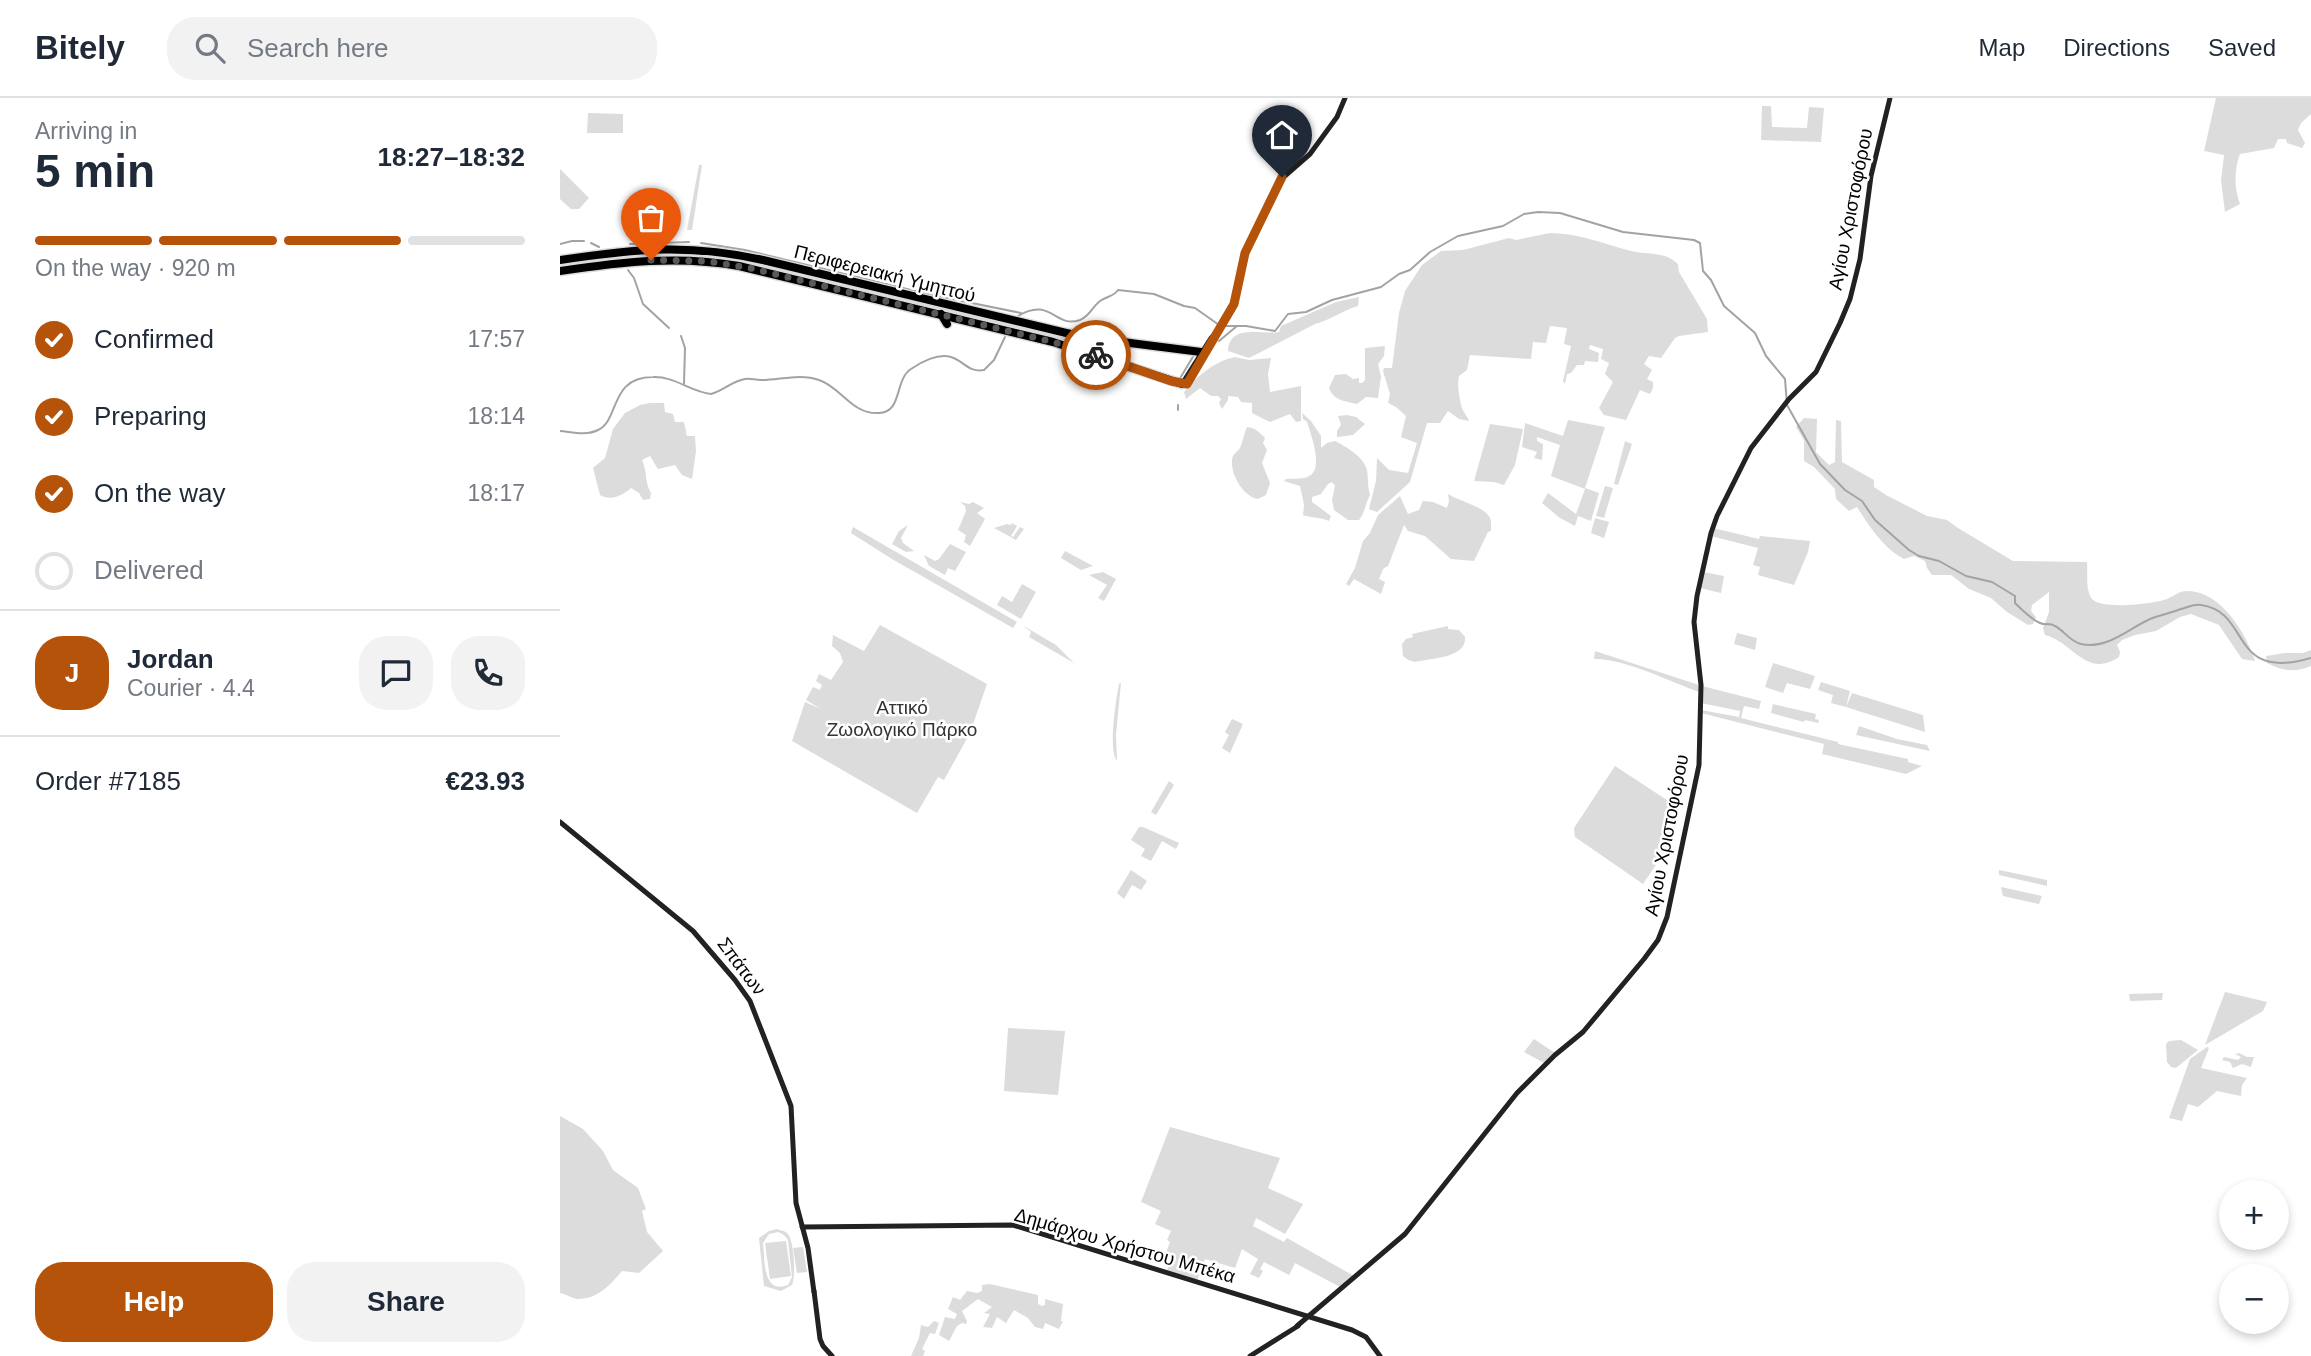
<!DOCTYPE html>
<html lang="en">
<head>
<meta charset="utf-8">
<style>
	body { margin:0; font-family:Helvetica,sans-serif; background:#f2f2f3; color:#1f2937; height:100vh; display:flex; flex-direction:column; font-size:26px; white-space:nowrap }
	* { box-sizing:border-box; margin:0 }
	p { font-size:23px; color:#747a83 }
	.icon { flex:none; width:38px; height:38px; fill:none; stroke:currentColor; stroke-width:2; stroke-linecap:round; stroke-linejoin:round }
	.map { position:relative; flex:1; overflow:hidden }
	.details { display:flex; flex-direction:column; background:#fff; width:560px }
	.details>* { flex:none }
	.tools { position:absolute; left:1659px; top:1082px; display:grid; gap:14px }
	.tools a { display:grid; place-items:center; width:70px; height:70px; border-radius:50%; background:#fff; box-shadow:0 4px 10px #0003; font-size:35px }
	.pin { position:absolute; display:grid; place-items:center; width:60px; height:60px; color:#fff; margin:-72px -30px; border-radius:50% 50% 50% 0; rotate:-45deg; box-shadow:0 0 7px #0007 }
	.pin .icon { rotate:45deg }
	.courier { position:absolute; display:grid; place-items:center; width:70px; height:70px; margin:-35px; border:5px solid #b45309; border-radius:50%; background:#fff; color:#222; box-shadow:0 2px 9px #0007 }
	.headline em { font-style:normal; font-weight:700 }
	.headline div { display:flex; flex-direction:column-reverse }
	.headline { display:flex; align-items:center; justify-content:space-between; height:119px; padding:0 35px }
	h1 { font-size:46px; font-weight:700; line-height:52px }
	.bar { display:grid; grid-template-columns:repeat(4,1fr); gap:10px 7px; align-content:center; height:84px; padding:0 35px }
	.bar i { height:9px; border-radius:5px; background:#e0e1e3 }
	.bar .active { background:#b45309 }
	.bar p { grid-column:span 4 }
	.line { display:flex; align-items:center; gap:18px; padding:0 35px; border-top:2px solid #e0e1e3 }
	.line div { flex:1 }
	.round { display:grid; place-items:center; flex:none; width:74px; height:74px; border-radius:28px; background:#f2f2f3 }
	ol { padding:0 35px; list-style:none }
	li { display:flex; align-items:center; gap:21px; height:77px }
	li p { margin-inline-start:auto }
	li .icon { padding:7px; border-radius:50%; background:#b45309; color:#fff; stroke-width:4 }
	li:last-child { color:#747a83 }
	li i { width:38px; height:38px; border:4px solid #e0e1e3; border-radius:50% }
	.button { display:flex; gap:14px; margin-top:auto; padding:14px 35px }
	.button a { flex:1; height:80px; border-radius:28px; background:#b45309; color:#fff; font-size:28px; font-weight:700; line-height:80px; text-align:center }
	.button a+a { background:#f2f2f3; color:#1f2937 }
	header { display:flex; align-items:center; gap:42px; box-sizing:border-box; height:98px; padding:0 35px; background:#fff; border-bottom:2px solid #e0e1e3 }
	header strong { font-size:33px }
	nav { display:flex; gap:38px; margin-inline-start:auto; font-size:24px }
	.search { width:490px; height:63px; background:#f2f2f3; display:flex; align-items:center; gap:18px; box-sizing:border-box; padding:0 24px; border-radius:28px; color:#747a83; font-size:26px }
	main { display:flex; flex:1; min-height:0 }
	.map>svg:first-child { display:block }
</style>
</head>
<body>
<header>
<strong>Bitely</strong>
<div class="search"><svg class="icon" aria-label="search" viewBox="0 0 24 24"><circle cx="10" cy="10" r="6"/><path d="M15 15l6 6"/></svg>Search here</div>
<nav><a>Map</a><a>Directions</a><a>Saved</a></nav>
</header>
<main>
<section class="details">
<div class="headline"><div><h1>5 min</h1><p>Arriving in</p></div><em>18:27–18:32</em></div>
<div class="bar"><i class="active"></i><i class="active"></i><i class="active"></i><i></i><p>On the way · 920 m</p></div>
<ol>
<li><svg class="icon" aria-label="check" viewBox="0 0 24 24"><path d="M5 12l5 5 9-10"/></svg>Confirmed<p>17:57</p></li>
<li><svg class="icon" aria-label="check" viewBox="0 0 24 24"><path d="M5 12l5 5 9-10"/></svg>Preparing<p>18:14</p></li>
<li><svg class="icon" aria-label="check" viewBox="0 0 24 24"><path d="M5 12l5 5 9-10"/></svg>On the way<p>18:17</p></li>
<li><i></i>Delivered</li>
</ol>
<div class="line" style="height:126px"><b class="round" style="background:#b45309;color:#fff">J</b><div><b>Jordan</b><p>Courier · 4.4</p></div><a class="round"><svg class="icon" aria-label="chat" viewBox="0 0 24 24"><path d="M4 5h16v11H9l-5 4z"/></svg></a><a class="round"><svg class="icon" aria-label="phone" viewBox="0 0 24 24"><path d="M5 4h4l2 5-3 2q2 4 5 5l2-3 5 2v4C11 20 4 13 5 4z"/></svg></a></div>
<div class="line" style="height:91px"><div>Order #7185</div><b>€23.93</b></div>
<div class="button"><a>Help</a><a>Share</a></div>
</section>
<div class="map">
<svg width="1751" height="1258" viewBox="0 0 1751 1258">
	<rect width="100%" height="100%" fill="#fff"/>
	<!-- green -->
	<g fill="#dcdcdc" fill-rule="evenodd">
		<path d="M1656,0H1751V16L1741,25L1738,32L1745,45L1742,50L1727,45L1726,41H1718L1714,50L1680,56C1674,72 1674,90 1680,106L1665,114L1661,83L1664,57L1644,53Z"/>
		<path d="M1202,8H1211L1212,29L1247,30L1249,9L1264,10L1261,44L1201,42Z"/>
		<path d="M28,15L63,16V35H27Z"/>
		<path d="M139,67H142L132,132H127Z"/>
		<path d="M0,71L29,100L19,111H11L0,101Z"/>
		<path d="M990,135C1022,136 1041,145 1071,153C1087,157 1105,153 1118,166L1119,174L1147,221L1148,234L1119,238L1115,240L1101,260L1089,258L1084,266L1092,272L1087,281L1093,284V290L1090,296L1080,292L1066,322L1044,317L1039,310L1053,284L1045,276L1049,265L1041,261L1043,251L1030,247L1029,251L1039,255L1038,264L1025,263L1024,267H1017L1011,275L1007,276L1005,286L1003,283L1011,248L1004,246L1007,230L990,228L986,245L973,244L971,261L910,257L907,272L899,278C897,287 899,298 901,307C902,313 907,317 909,323L899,321L888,313L880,325H867L850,384L817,414L809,411L816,383L817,360L829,372L848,375L857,345L841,339L846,318L836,309L828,305L830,296L823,273L824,270H832L839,215L845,193L862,167L881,153L903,152L949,140L956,142Z"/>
		<path d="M77,153L156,155L527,241L524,251L155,161L0,171V164Z"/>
		<path d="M799,199L798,208C783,212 771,222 755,226L689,260L668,253C669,225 702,237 719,234L721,228L776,204Z"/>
		<path d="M825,248L824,258L818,266L821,279L818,300L806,299L797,306C785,303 774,303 769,290L775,277L786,276L793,281L799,280V285H802L805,282V250Z"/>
		<path d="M675,259L689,262L711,260L708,276L710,294L741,288V323L736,324L730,316L710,324L692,315V305L681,304L678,299L668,298V302L662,311L659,305L661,301L658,298H651L640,290L626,301L624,294C637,278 655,263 675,259Z"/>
		<path d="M90,305H104L105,314L113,316L115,324H124L127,338H135L136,353L132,381L122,377L115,367L98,371L90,358L82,362C88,375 84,383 91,395L90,401L83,402L79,395L71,390C62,398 51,403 40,397L33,370L45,360L53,331L65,315L80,307Z"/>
		<path d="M742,315L751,323L761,338V350L767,345L775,343C785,348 802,358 806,369C809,377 807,388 810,397C805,406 805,415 799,422H788L774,412L772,402L775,388L772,384L768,386L761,396L752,399V404L771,418L769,423C760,419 752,420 743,417L744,407L740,388L724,383L726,381C733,380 743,382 749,378C764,371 751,337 747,324L743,321Z"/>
		<path d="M787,317L796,319L805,326L793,337L777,339V333L781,327L778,318Z"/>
		<path d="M1244,320L1257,321L1256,354L1269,367L1275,364L1276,322L1281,323L1282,364L1314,382V389L1326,397L1367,418L1387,422L1398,430L1453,463L1527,464C1528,474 1525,492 1532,501C1542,512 1594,506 1607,501C1614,498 1619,493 1627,493C1661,493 1686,535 1695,563L1682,561L1659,527L1631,516L1620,519L1596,533L1575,537L1562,542L1557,547L1560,554L1559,559C1526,581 1513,544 1485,537L1483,530L1489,514V494L1472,507L1471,513L1476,519L1473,526L1468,527L1447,514L1431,500L1409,491L1391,477H1372L1367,470L1365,463L1354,458L1344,461C1323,450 1310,429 1297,409L1289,413L1276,401L1275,391L1254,369L1244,363V342L1236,329Z"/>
		<path d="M1008,322L1045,329L1025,390L1039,395L1031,423L1018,418L1015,428L1000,420L982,405L988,395L1016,416L1025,391L991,378L1000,347L977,339V343L983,346L982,362L974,360L977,354L962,349L965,325L1003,338Z"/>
		<path d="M930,326L963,331L955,367L944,387L934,384L914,383Z"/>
		<path d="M687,329C696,330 699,334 705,340L703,345L707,352L702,365L710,385L706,397L698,401C684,399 671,378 672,363C672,356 676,355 680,350C683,344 684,335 687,329Z"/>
		<path d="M1065,343L1072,346L1058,387L1054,386Z"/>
		<path d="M1045,388L1053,390L1044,420L1036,418Z"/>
		<path d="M888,396C897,402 923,409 928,417C932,421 931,428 931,433L928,434L914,463L891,461L865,438L848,433L844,427L828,468L823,471L819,481L825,484L821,496L794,481L789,488L786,486L795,470L803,443L810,435L818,417L840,398L848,416L859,412L863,403L873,404L887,410L889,403Z"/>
		<path d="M400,404L409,406L413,404L424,410L417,415L425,421L410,448L404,444L406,437L398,432L406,413L405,408Z"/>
		<path d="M1035,420L1049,424L1044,440L1031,435Z"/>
		<path d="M452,425L457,428L451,438L453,439L460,429L464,431L456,442L434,430L447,426L451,427Z"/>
		<path d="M348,427L341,440L343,445L354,453L346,454L332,446L339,433Z"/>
		<path d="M293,429L457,524L453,530L332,461L291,435Z"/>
		<path d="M1153,430L1199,441L1200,438L1250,443L1248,454L1234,487L1198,477L1200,469L1193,467L1198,450L1151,438Z"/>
		<path d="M390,446L406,454L395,473L388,470L385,477L369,468L364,457L375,463L379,461Z"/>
		<path d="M505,453L533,468L521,472L501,460Z"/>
		<path d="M543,474L556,481L544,503L538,500L547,487L529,477Z"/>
		<path d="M1143,474L1164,478L1161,495L1140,490Z"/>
		<path d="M462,486L476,494L461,521L437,507L442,498L452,504Z"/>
		<path d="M320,527L427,586L410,635L384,682L378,679L357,715L232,643L245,604L261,611L246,602L253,589L260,592L262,587L256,583L259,576L271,582L283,564L280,555L272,548L273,537L304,553Z"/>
		<path d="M462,527L496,547L514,565L469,539L471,534Z"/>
		<path d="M888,528V531L899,532L905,539C907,560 872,560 855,564L848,562L843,558L842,546L846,541L853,539L852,536Z"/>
		<path d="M1177,535L1197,540L1195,552L1174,546Z"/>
		<path d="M1751,552V568C1734,575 1723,573 1707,565L1706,558L1725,555H1743Z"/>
		<path d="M1035,553L1139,587V594C1111,584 1063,560 1034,561Z"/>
		<path d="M1213,565L1255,578L1250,591L1227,585L1223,595L1205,589Z"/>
		<path d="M1261,584L1290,593L1286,609L1271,605L1273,597L1258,592Z"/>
		<path d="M561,585L556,637L557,663C548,651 556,602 559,586Z"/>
		<path d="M1142,588L1201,603L1199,611L1184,608L1181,620L1278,644V646L1348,661V664L1362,668L1346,676L1262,656L1264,646L1141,615V612L1179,619L1180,613L1141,605Z"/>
		<path d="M1292,595L1363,617L1365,634L1286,609Z"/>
		<path d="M1213,606L1256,616L1255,621L1259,622L1258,625L1245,622L1244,624L1211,615Z"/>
		<path d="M672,621L683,626L670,655L662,650L669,637L665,634Z"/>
		<path d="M1299,628L1337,641L1367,647L1370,653L1296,637Z"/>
		<path d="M1055,668L1119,710L1110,746L1083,786L1015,739L1014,730Z"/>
		<path d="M609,683L614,687L596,717L591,714Z"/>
		<path d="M579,729H583L619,745L616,751L602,743L591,763L581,758L585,751L571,742Z"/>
		<path d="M571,772L587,783L581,792L572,787L564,801L557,795Z"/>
		<path d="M1439,772L1487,782V788L1439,777Z"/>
		<path d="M1441,789L1482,798L1479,806L1443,798Z"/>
		<path d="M1665,894L1707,904L1703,913L1645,947Z"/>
		<path d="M1603,895L1602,902L1570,903L1569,896Z"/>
		<path d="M448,930L505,933L498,997L444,993Z"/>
		<path d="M974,941L995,955L984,965L964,954Z"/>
		<path d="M1621,942L1638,952L1616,970L1611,969L1607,964L1606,946L1609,943Z"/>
		<path d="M1647,949L1649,950L1641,970L1687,980L1682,987L1681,998L1657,993L1638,1009L1628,1006L1622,1023L1609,1020L1630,961Z"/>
		<path d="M1679,955L1687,959H1694L1691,969L1682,966L1673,970L1670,964L1662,962L1664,959L1678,962L1681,959L1675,956Z"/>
		<path d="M0,1018L23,1031L43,1053L53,1072L78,1090L86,1111L82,1113L87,1134L103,1153L79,1175L62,1173C51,1186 37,1202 17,1201C12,1200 5,1196 0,1195Z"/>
		<path d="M610,1029L720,1060L708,1090L743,1106L725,1136L696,1120L693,1128L724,1144L727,1140L794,1178L780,1189L735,1165L729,1177L704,1164L700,1171L703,1173L699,1180L690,1176L698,1161L682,1151L675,1170L645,1161L637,1183L607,1172L609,1168L602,1165L610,1144L607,1142L611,1133L595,1126L601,1113L581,1104Z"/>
		<path d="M217,1131C222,1133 224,1132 228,1136C234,1143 236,1179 232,1187L221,1193L204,1188L199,1140L209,1133ZM218,1134L224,1137L228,1142L232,1179L228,1187C202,1197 205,1161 203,1145L209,1136Z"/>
		<path d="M226,1143L231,1178L210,1181L205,1145Z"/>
		<path d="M243,1149L247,1174L237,1175L233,1150Z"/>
		<path d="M430,1186L478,1197V1206L482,1208L485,1207V1201L503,1206L501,1223H503L499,1231L485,1225L483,1231L475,1229L468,1220L454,1212L446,1225L437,1219L432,1230L423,1229L430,1216L424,1215L432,1209L418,1201L402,1213L407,1223L406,1226L402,1225L397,1228L389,1243L379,1237L385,1219L395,1221L397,1216L388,1211L393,1199L400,1202L407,1193L417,1195L422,1193V1187Z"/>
		<path d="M374,1223L379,1225L375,1236L370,1235L362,1251L365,1253L363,1258H351L359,1240L361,1227L368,1229Z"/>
	</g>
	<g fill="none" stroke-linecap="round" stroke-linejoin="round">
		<!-- stream -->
		<g stroke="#a3a3a3" stroke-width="2">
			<path d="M31,145L39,149"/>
			<path d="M141,145L185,152L372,197L461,215"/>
			<path d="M0,146L12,143H24"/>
			<path d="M70,146L129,144"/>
			<path d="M68,172L74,180L83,206L109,230"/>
			<path d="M458,218C491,198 495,231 520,222C530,218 532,209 540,203C547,198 553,199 558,192L594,196L624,208L635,210L659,227"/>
			<path d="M665,228H686L715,233L728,216L746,214L772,202L821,189L839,176L850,172L870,154L898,138L943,128L964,116L978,114L1000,115L1063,134L1134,142L1140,145L1143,173L1151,182L1164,208L1195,235L1206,258L1225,281L1227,307L1260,366L1285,392L1302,403L1315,422L1349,452L1359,458L1379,463L1406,478L1432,484L1455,498V505C1461,511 1473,522 1480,525C1486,528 1488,524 1495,528C1505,533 1509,543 1521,546C1546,552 1568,531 1590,521C1600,517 1611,515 1621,511C1629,509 1633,506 1641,507C1692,514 1668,584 1751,560"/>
			<path d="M121,238L125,250L124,286"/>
			<path d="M659,243L677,228"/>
			<path d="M619,282L634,257"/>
			<path d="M618,307V312"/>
			<path d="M0,333C12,334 26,338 38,332C60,322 49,279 93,279C114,278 131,294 151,296C163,293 172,283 185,281C190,280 195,282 201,282C220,282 240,275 259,282C281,289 292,317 319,315C343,314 334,282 351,271C361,264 378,255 391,259C404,263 409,275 424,272L434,262L445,239"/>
		</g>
		<!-- highway casing -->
		<g stroke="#dbdbdb" stroke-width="11">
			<g id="highway">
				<path d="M0,162C75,151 128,145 203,162L523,239L641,254"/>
				<path d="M0,173C61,164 118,157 179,168L493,244L622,286"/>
				<path d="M381,216L387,226"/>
			</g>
		</g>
		<!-- secondary -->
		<g stroke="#222" stroke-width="5">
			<path d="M622,286H627L674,206L685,155L719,83L750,56L777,19L785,0"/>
			<path d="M622,286L651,240L655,236"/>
			<path d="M0,724L133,833L175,882L190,903L231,1008L236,1105L248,1150L254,1194"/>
			<path d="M242,1129L453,1127L792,1232L806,1239L820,1258"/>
			<path d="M254,1193L260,1241L263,1248L272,1258"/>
			<path d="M737,1228L845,1136L957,995L995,957L1023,934L1084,861L1098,842L1107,819L1139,667L1141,587L1134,524L1137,498L1151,435L1157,418L1191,350L1229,301L1256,274L1280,225L1290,201L1300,161L1311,78L1330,0"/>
			<path d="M690,1258L738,1228"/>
		</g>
		<!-- highway -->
		<use href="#highway" stroke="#000" stroke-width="8"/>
	</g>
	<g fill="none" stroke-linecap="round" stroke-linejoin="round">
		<!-- done -->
		<path stroke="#595959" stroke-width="7" stroke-dasharray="0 12.6" d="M91,162L146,163L190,170L493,244L536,257"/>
		<!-- route -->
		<path stroke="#b45309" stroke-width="9" d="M536,257L611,283L627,286L674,206L685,155L722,79"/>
	</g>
	<g text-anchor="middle" stroke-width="5" stroke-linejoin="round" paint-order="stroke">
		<!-- street labels -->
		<g font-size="19" fill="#000" stroke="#fff">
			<text transform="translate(1290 111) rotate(-79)" y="7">Αγίου Χριστοφόρου</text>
			<text transform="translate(325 175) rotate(14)" y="7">Περιφερειακή Υμηττού</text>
			<text transform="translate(1106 737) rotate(-79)" y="7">Αγίου Χριστοφόρου</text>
			<text transform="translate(182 868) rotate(53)" y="7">Σπάτων</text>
			<text transform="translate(565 1147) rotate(16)" y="7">Δημάρχου Χρήστου Μπέκα</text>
		</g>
		<!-- park labels -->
		<g font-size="19" fill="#333" stroke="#fff">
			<text x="342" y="616">Αττικό<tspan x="342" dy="22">Ζωολογικό Πάρκο</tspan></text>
		</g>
	</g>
</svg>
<div class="tools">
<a>+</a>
<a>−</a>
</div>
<div class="pin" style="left:91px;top:162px;background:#ea580c"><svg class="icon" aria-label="bag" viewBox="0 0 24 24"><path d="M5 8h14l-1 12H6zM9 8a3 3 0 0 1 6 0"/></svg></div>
<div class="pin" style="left:722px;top:79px;background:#1f2937"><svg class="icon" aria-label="home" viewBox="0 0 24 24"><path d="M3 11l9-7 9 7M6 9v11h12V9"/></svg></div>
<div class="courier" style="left:536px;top:257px"><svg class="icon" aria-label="bike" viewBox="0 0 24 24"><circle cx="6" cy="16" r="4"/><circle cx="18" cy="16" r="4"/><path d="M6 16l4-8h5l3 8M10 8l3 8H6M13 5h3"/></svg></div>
</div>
</main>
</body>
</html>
